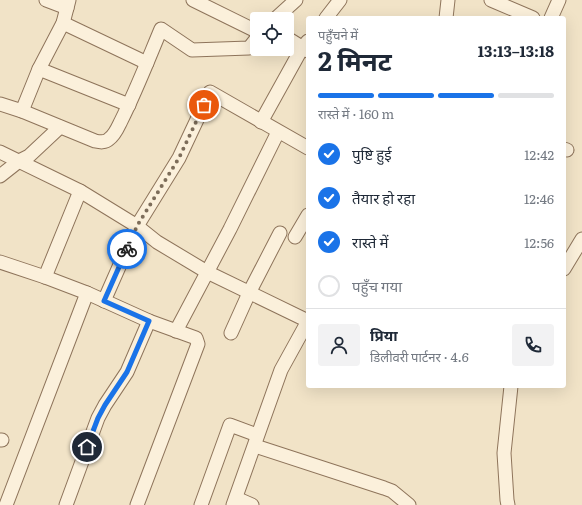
<!DOCTYPE html>
<html lang="hi">
<head>
<meta charset="utf-8">
<style>
	body { margin:0; font-family:Literata,"Noto Sans Devanagari",serif; background:#f2f2f3; color:#1f2937; height:100vh; display:flex; flex-direction:column; font-size:15px; white-space:nowrap }
	* { box-sizing:border-box; margin:0 }
	p { font-size:13px; color:#747a83 }
	.icon { flex:none; width:22px; height:22px; fill:none; stroke:currentColor; stroke-width:2; stroke-linecap:round; stroke-linejoin:round }
	.map { position:relative; flex:1; overflow:hidden }
	.sheet { position:absolute; left:306px; top:16px; width:260px; height:372px; display:flex; flex-direction:column; background:#fff; border-radius:4px; box-shadow:0 4px 16px #0002 }
	.sheet>* { flex:none }
	.buttons { position:absolute; left:250px; top:12px; display:grid; gap:8px }
	.buttons a { display:grid; place-items:center; width:44px; height:44px; border-radius:4px; background:#fff; box-shadow:0 4px 16px #0002; font-size:20px }
	.pin { position:absolute; display:grid; place-items:center; width:34px; height:34px; color:#fff; margin:-17px; border:2px solid #fff; border-radius:50%; box-shadow:0 1px 4px #0007 }
	.courier { position:absolute; display:grid; place-items:center; width:40px; height:40px; margin:-20px; border:3px solid #1a73e8; border-radius:50%; background:#fff; color:#222; box-shadow:0 1px 5px #0007 }
	.overview em { font-style:normal; font-weight:700 }
	.overview div { display:flex; flex-direction:column-reverse }
	.overview { display:flex; align-items:center; justify-content:space-between; height:68px; padding:0 12px }
	h1 { font-size:26px; font-weight:700; line-height:30px }
	.bar { display:grid; grid-template-columns:repeat(4,1fr); gap:6px 4px; align-content:center; height:48px; padding:0 12px }
	.bar i { height:5px; border-radius:3px; background:#e0e1e3 }
	.bar .active { background:#1a73e8 }
	.bar p { grid-column:span 4 }
	.line { display:flex; align-items:center; gap:10px; padding:0 12px; border-top:1px solid #e0e1e3 }
	.line div { flex:1 }
	.round { display:grid; place-items:center; flex:none; width:42px; height:42px; border-radius:4px; background:#f2f2f3 }
	ol { padding:0 12px; list-style:none }
	li { display:flex; align-items:center; gap:12px; height:44px }
	li p { margin-inline-start:auto }
	li .icon { padding:4px; border-radius:50%; background:#1a73e8; color:#fff; stroke-width:4 }
	li:last-child { color:#747a83 }
	li i { width:22px; height:22px; border:2px solid #e0e1e3; border-radius:50% }
	.map>svg:first-child { display:block }
</style>
</head>
<body>
<div class="map">
<svg width="582" height="505" viewBox="0 0 582 505">
	<rect width="100%" height="100%" fill="#f1e3c7"/>
	<g fill="none" stroke-linecap="round" stroke-linejoin="round">
		<!-- minor casing -->
		<g stroke="#8e745b" stroke-width="15">
			<g id="minor">
				<path d="M46,0L67,8"/>
				<path d="M193,0L254,30"/>
				<path d="M491,0L533,18"/>
				<path d="M326,18L340,0"/>
				<path d="M446,18L448,0"/>
				<path d="M551,18L559,0"/>
				<path d="M275,19L296,0"/>
				<path d="M63,23L147,63"/>
				<path d="M287,38L308,51"/>
				<path d="M39,69L129,105"/>
				<path d="M0,104L22,111L95,141C100,142 105,143 109,139C115,135 118,127 121,121C136,91 148,60 161,29L192,50L249,48L257,38"/>
				<path d="M22,111L39,69L63,23L69,0"/>
				<path d="M261,122L302,48L308,41"/>
				<path d="M564,149L567,150"/>
				<path d="M0,152L80,191L137,226L157,242L207,272L308,321"/>
				<path d="M0,176L19,161L29,156L60,127"/>
				<path d="M295,237L308,215"/>
				<path d="M0,262L45,277L87,293L149,321L196,338L198,344L137,505"/>
				<path d="M564,269L582,239"/>
				<path d="M45,277L80,191"/>
				<path d="M104,301L137,226L179,158L210,92L308,148"/>
				<path d="M176,331L230,229L278,132"/>
				<path d="M231,333L249,293L280,233"/>
				<path d="M0,440H2"/>
				<path d="M255,446L384,488L392,491L409,505"/>
				<path d="M236,498L252,505"/>
				<path d="M6,505L87,293"/>
				<path d="M66,505L98,418L105,405L127,372L149,321"/>
				<path d="M201,505L230,425L257,435"/>
				<path d="M233,505L281,370L308,321"/>
				<path d="M508,505L507,500L504,453L511,386"/>
			</g>
		</g>
		<!-- minor -->
		<use href="#minor" stroke="#fbf0db" stroke-width="13"/>
	</g>
	<g fill="none" stroke-linecap="round" stroke-linejoin="round">
		<!-- done -->
		<path stroke="#7d6d5a" stroke-width="4" stroke-dasharray="0 7.2" d="M127,249L137,226L179,158L204,105"/>
		<!-- route -->
		<path stroke="#1a73e8" stroke-width="5" d="M87,447L98,418L105,405L127,372L149,321L104,301L127,249"/>
	</g>
</svg>
<div class="buttons">
<a><svg class="icon" aria-label="locate" viewBox="0 0 24 24"><circle cx="12" cy="12" r="6"/><path d="M12 2v4M12 18v4M2 12h4M18 12h4"/></svg></a>
</div>
<div class="pin" style="left:204px;top:105px;background:#ea580c"><svg class="icon" aria-label="bag" viewBox="0 0 24 24"><path d="M5 8h14l-1 12H6zM9 8a3 3 0 0 1 6 0"/></svg></div>
<div class="pin" style="left:87px;top:447px;background:#1f2937"><svg class="icon" aria-label="home" viewBox="0 0 24 24"><path d="M3 11l9-7 9 7M6 9v11h12V9"/></svg></div>
<div class="courier" style="left:127px;top:249px"><svg class="icon" aria-label="bike" viewBox="0 0 24 24"><circle cx="6" cy="16" r="4"/><circle cx="18" cy="16" r="4"/><path d="M6 16l4-8h5l3 8M10 8l3 8H6M13 5h3"/></svg></div>
<section class="sheet">
<div class="overview"><div><h1>2 मिनट</h1><p>पहुँचने में</p></div><em>13:13–13:18</em></div>
<div class="bar"><i class="active"></i><i class="active"></i><i class="active"></i><i></i><p>रास्ते में · 160 m</p></div>
<ol>
<li><svg class="icon" aria-label="check" viewBox="0 0 24 24"><path d="M5 12l5 5 9-10"/></svg>पुष्टि हुई<p>12:42</p></li>
<li><svg class="icon" aria-label="check" viewBox="0 0 24 24"><path d="M5 12l5 5 9-10"/></svg>तैयार हो रहा<p>12:46</p></li>
<li><svg class="icon" aria-label="check" viewBox="0 0 24 24"><path d="M5 12l5 5 9-10"/></svg>रास्ते में<p>12:56</p></li>
<li><i></i>पहुँच गया</li>
</ol>
<div class="line" style="height:72px"><a class="round"><svg class="icon" aria-label="person" viewBox="0 0 24 24"><circle cx="12" cy="8" r="4"/><path d="M4 21q1-7 8-7t8 7"/></svg></a><div><b>प्रिया</b><p>डिलीवरी पार्टनर · 4.6</p></div><a class="round"><svg class="icon" aria-label="phone" viewBox="0 0 24 24"><path d="M5 4h4l2 5-3 2q2 4 5 5l2-3 5 2v4C11 20 4 13 5 4z"/></svg></a></div>
</section>
</div>
</body>
</html>
